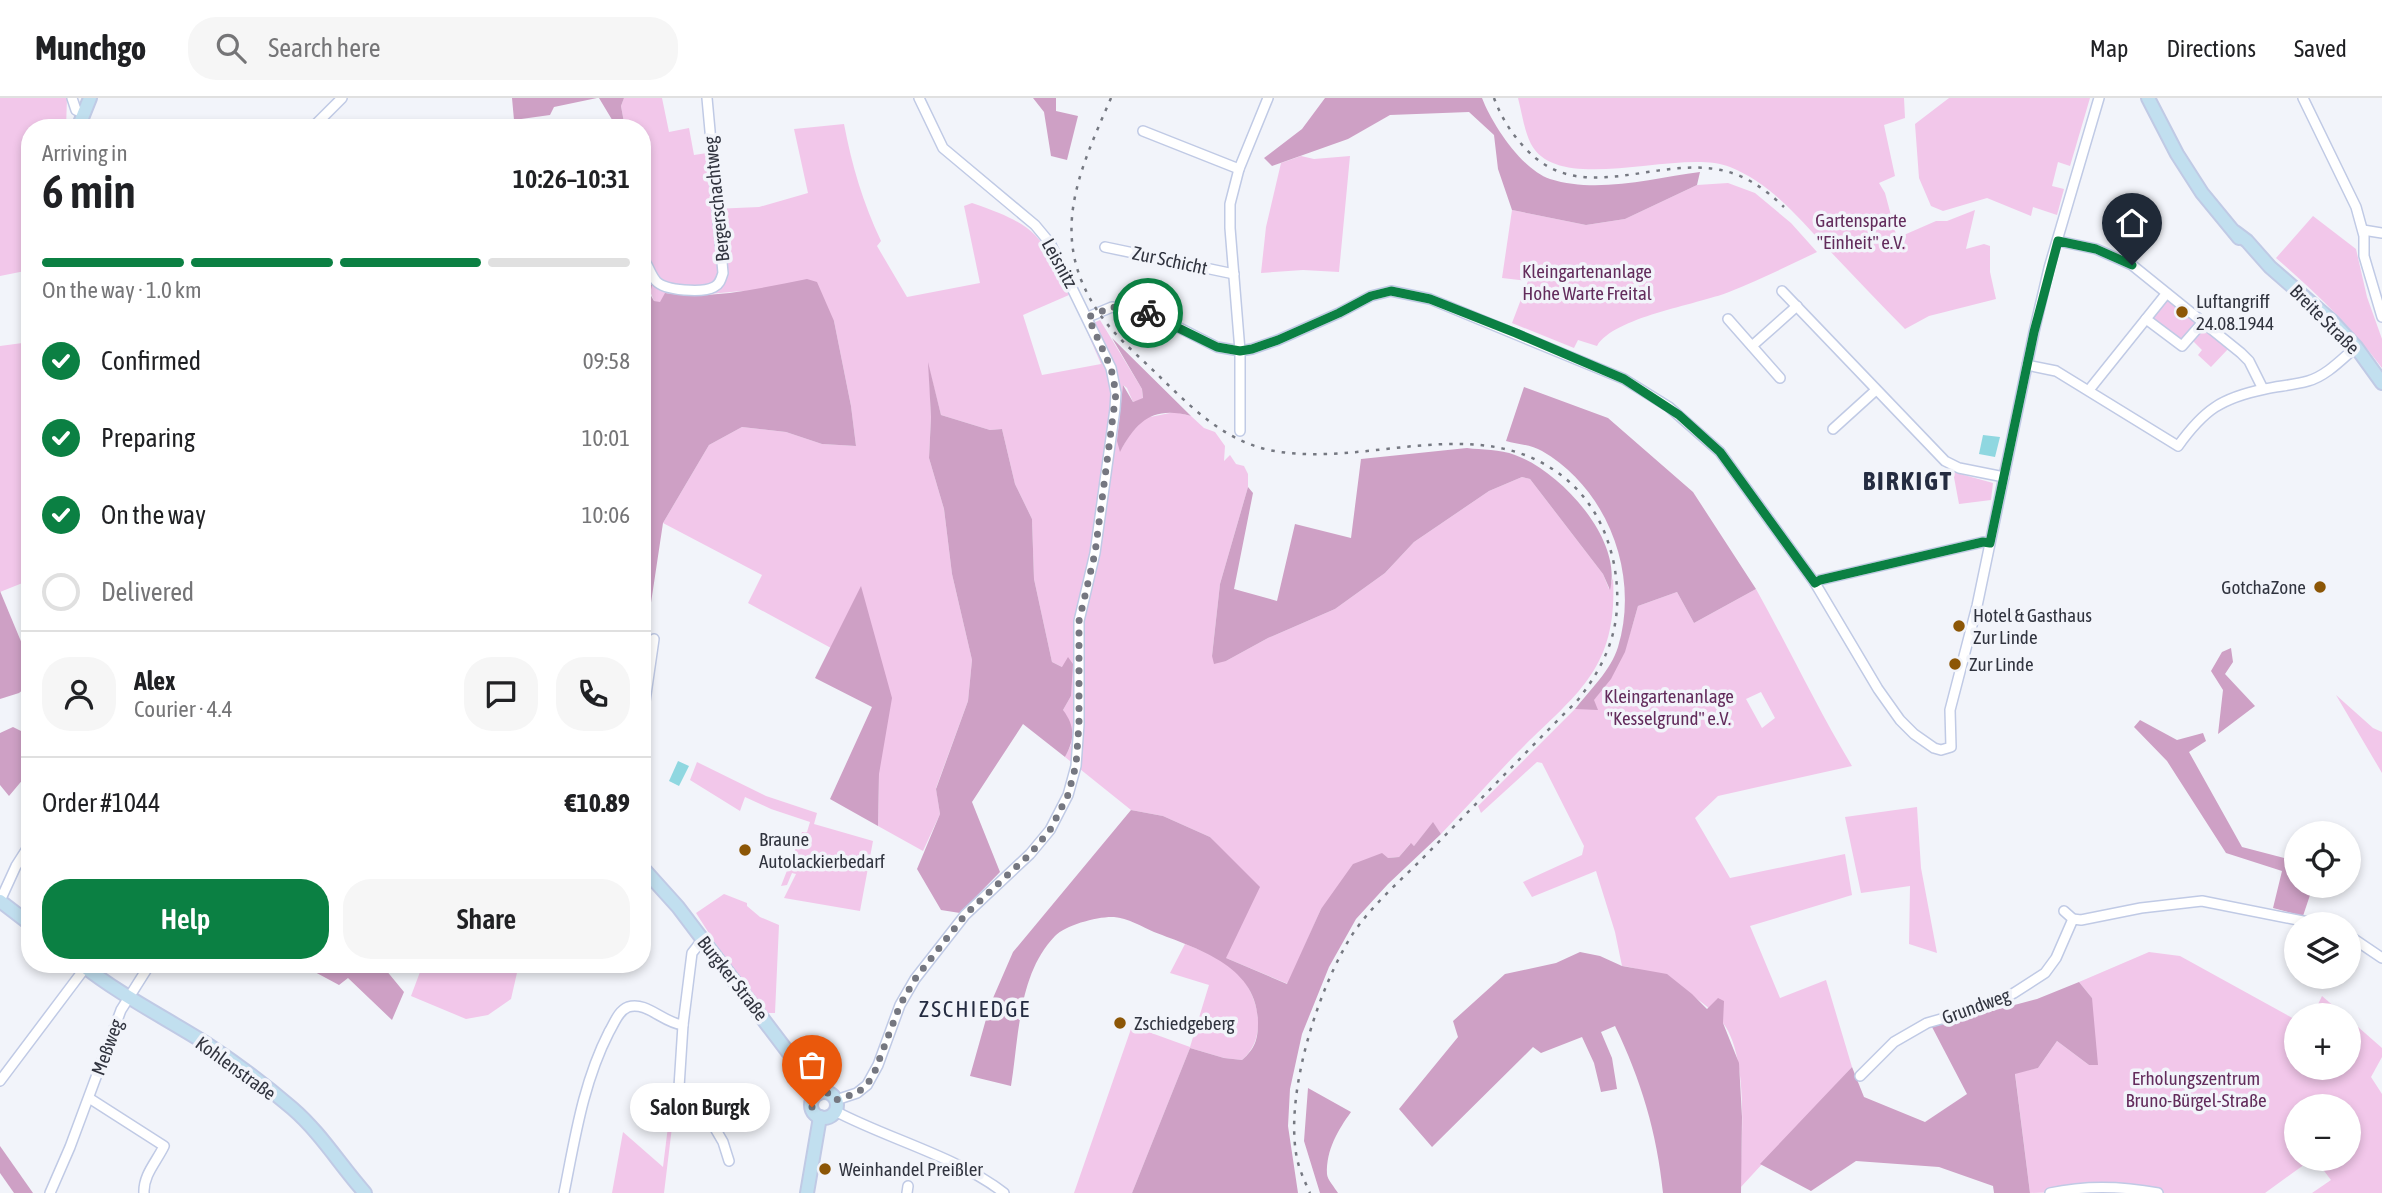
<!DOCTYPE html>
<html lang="en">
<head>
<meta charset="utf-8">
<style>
	body { margin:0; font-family:"Asap Condensed",sans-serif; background:#f6f6f6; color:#202124; height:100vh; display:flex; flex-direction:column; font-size:26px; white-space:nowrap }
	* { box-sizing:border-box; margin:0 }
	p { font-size:23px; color:#757577 }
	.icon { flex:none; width:38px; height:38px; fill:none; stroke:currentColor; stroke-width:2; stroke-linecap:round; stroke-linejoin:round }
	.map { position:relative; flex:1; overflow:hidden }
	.side { position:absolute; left:21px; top:21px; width:630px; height:854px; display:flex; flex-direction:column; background:#fff; border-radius:28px; box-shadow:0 4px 10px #0003 }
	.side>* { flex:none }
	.buttons { position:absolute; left:2284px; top:723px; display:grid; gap:14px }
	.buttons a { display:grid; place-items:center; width:77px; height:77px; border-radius:50%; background:#fff; box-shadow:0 4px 10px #0003; font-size:35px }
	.pin { position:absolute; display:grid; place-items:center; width:60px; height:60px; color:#fff; margin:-72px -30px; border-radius:50% 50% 50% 0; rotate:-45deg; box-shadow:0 0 7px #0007 }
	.pin .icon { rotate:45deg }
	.courier { position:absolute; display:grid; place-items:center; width:70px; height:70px; margin:-35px; border:5px solid #0b8043; border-radius:50%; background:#fff; color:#222; box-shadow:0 2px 9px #0007 }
	.bubble { position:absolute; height:49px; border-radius:24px; background:#fff; box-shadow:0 4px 10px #0003; font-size:23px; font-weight:600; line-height:49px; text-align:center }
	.summary em { font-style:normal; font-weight:600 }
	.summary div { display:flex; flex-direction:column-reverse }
	.summary { display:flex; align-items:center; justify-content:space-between; height:119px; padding:0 21px }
	h1 { font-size:46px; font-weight:600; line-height:52px }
	.bar { display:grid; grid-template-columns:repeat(4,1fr); gap:10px 7px; align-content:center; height:84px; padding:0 21px }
	.bar i { height:9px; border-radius:5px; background:#e0e0e0 }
	.bar .current { background:#0b8043 }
	.bar p { grid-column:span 4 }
	.line { display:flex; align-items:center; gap:18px; padding:0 21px; border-top:2px solid #e0e0e0 }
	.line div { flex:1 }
	.round { display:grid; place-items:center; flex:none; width:74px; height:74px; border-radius:28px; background:#f6f6f6 }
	ol { padding:0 21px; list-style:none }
	li { display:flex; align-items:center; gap:21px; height:77px }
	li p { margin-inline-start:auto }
	li .icon { padding:7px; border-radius:50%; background:#0b8043; color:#fff; stroke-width:4 }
	li:last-child { color:#757577 }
	li i { width:38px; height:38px; border:4px solid #e0e0e0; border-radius:50% }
	.button { display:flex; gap:14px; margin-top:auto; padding:14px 21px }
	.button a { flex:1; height:80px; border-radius:28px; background:#0b8043; color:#fff; font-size:28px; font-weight:600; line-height:80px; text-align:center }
	.button a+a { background:#f6f6f6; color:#202124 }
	header { display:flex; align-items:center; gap:42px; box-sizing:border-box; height:98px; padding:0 35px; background:#fff; border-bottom:2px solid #e0e0e0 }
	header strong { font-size:33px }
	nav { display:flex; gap:38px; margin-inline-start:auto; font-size:24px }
	.search { width:490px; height:63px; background:#f6f6f6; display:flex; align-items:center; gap:18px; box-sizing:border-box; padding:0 24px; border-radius:28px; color:#757577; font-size:26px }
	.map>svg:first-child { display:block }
</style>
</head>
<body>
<header>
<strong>Munchgo</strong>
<div class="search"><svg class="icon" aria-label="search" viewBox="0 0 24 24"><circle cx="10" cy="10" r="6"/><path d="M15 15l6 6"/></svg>Search here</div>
<nav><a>Map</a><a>Directions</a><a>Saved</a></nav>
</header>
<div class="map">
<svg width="2382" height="1095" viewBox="0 0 2382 1095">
	<rect width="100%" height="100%" fill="#f2f4fa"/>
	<!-- green -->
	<g fill="#f2c7ea" fill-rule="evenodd">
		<path d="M0,0H67L66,30H30V163L24,164L25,173L0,178Z"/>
		<path d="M624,0H662L669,34L689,30L694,57L707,55L713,111L759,109L808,95L794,31L844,26C852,68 863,105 881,143L877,148L907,199L980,185L964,108L972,105C1036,127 1042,136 1069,197L1023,217L1042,277L1101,266L1085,229L1100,222L1142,291L1143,301L1133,304L1127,290L1123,287L1120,353L1130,336L1145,320L1175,314L1191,318L1204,330L1215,334L1225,348L1224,363L1230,357L1236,366L1244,368L1248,376V389L1220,486L1212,558L1226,563L1268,540L1335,511L1385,475L1414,444L1489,393L1522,379L1530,381L1603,476L1609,491L1613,480C1618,572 1576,596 1518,654C1492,681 1467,709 1441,736L1433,725L1414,748L1410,746L1399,759L1388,760L1321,811L1288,886L1226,860L1231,762L1210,739L1163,718L1131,712L1065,659L1071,647L1063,612L1071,598L1062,569L1052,564L1034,481L1032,421L1015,386L1002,331L990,332L941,317L929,270L931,319L929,360L944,411L952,476L972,562L968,603L936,690L940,716L923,753L878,728L879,676L861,490L831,550L748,505L762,477L663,425L709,347L742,329L786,334L822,346L856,348L851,308L834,223L742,193L687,198L666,195L660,205L654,203L646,183L642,186V154H647L642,130V30H625L621,8Z"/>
		<path d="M1518,0H1904L1905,20L1884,27L1895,78L1879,85L1885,95L1897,140L1936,123H1947L1975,112L1966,151L1984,146L1990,148V174L1996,201L1929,218L1905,231C1878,204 1853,177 1827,150C1798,119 1770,85 1730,69C1681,49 1559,99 1531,46C1524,32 1522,15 1518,0Z"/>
		<path d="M1949,0H2090L2070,68L2058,64L2052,88L2064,91L2057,117L2033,109L2031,118L1987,100L1943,113L1931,108L1919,80L1915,26Z"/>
		<path d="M1301,58L1314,61L1350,58L1339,174L1303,172L1261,175L1266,129L1281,65Z"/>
		<path d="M1728,85L1755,95L1791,125L1817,154C1788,168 1759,182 1729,194C1696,207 1614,219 1597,248L1578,242L1574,250L1512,225L1528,183L1502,180L1512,112L1586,127L1625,121L1697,87Z"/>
		<path d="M2313,118L2356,151L2367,199L2382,241V270C2351,228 2315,194 2276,160Z"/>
		<path d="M2165,203H2170L2194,222L2195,227L2184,242H2179L2154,223V218Z"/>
		<path d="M642,205C655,277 653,360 642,432Z"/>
		<path d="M2205,230L2228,251L2211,269L2198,257L2202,252L2193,243Z"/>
		<path d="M30,244V482L0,494V248Z"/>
		<path d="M1953,374L1993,385L1991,402L1959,406Z"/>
		<path d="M1756,491C1789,550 1817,610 1852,668L1718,698L1695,720L1730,780L1845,756L1852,797L1750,828L1780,900L1826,882L1852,969L1740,1090C1741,1046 1750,961 1723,925C1712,910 1689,894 1672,886C1655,878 1641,870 1622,868L1615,834L1596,773L1532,799L1523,784L1582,757L1584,748L1542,665L1537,664L1481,715L1478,708L1575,611L1586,610C1618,577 1626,551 1638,508L1677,494L1694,525ZM1761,594L1775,620L1762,630L1746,601Z"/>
		<path d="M2336,597L2373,630L2382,634V675Z"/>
		<path d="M697,664L766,698L817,715L814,726L873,743L860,813L784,800L796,776L792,775L787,787L781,788L802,734H807L810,724L771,711L745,699L740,713L690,682Z"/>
		<path d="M1917,709L1921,770L1937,855L1909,846L1910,788L1861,795L1845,719Z"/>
		<path d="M724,796L747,805V808L760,819L779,827L775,915H768L723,857L696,815Z"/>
		<path d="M1185,846C1203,853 1228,863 1241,879C1260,902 1267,941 1242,962L1224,960L1190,950L1132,1095H1074L1132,928L1190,949L1209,887L1170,875Z"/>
		<path d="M2149,854L2180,858L2296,922V970H2348L2349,921L2382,950V959L2371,979L2382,996V1095H2312L2331,1082L2315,1061L2348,1060V1008H2296V1060L2312,1061L2265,1095H2158L2135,1091L2030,1095L2015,975L2038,970L2057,943L2089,967L2092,900L2079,884Z"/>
		<path d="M423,866H519L511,901L488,917L466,921L411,898Z"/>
		<path d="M2322,898L2344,917H2313Z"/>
		<path d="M672,996H676L664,1095H612L623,1034L663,1069Z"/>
	</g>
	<!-- forest -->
	<g fill="#cea0c5">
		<path d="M512,0H597L554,9L550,17L514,22Z"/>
		<path d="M599,0H624L621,8L625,30H617Z"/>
		<path d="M1033,0H1056V13L1078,18L1067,62L1051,58L1044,14Z"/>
		<path d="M1325,0H1482C1492,26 1522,72 1550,81C1598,96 1653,80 1700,74L1697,87L1625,121L1586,127L1512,112L1498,71L1494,37L1469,14L1390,17L1348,41L1272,68L1264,60L1302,31Z"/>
		<path d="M807,181L817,184L834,223L851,308L856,348L822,346L786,334L742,329L709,347L663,425L646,538H642V432L648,398L651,340L648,235L642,205V186L646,183H653L650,196L654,203L660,204L665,195C713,202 760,190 807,181Z"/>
		<path d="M1112,240L1191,318C1154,308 1137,322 1120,354L1117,343L1123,287L1133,304L1143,300L1142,291Z"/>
		<path d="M928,264L941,317L990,332L1002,331L1015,386L1032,421L1034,481L1052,564L1062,569L1068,559L1073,566L1071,598L1063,612C1075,628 1075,641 1065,659L1023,626L972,704L1000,774L960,815L941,812L917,771L940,716L936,691L968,603L972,562L952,476L944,411L929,360L931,319Z"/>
		<path d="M1524,289L1608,320L1693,394L1756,491L1694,525L1677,494L1638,508L1625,554L1611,581L1594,602L1598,612L1575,611C1590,592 1611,572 1618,549C1640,477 1608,391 1542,353C1532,347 1517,346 1506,343Z"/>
		<path d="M1467,350C1482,352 1500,351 1515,357C1560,373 1623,441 1610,492L1603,476L1530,381L1522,379L1489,393L1414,444L1385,475L1335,511L1268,540L1226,563L1214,566L1212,558L1220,486L1248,389L1253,395L1234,491L1277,503L1295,426L1351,440L1361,361Z"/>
		<path d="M861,488L892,600L879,676L878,728L830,701L872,609L815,580Z"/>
		<path d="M0,493L30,565V586L19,595L0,601Z"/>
		<path d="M2231,550L2233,564L2225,576L2255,608L2218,636L2223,592L2211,573L2222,554Z"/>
		<path d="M2140,622L2177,642L2203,635L2206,643L2189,654L2242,749L2296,763V788H2313L2303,818L2273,810L2282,773L2226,755L2167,663L2134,629Z"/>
		<path d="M30,625V673L9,698L0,687V635L13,629L21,633Z"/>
		<path d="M1131,712L1163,718L1210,739L1260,789L1226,860L1287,886L1321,811L1353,766L1382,755L1388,760L1399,759L1411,745L1414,748L1433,724L1441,736L1388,786L1356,821L1329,869L1302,936L1290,991L1288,1028L1298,1095H1132L1190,950L1224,960L1242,962C1255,951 1258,941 1258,925C1258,868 1198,851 1154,834C1143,829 1127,820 1114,819C1099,818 1065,827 1055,838C1018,876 1019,939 1011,988L970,978L990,907L1013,854Z"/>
		<path d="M1580,854L1600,858L1622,868L1667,876L1692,896L1707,911L1718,900L1724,903L1723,925L1739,965L1742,1019L1741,1095H1663C1657,1035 1641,982 1615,928L1601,934L1612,960L1617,991L1601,994L1594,965L1582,939L1541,955L1533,949L1432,1049L1399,1011L1458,939L1453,923L1505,876L1556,865Z"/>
		<path d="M300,866H381L404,894L392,922L348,880L339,887Z"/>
		<path d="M2079,884L2092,900L2098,967H2089L2057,943L2038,970L2015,976L2030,1095H1994L1993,1088L1939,1069L1856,1063L1811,1093L1760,1066L1852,969L1864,999L1925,1024L1967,996L1932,929L2037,901Z"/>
		<path d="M1308,990L1351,1014C1338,1032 1326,1052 1327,1076C1327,1081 1335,1090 1338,1095H1320L1304,1043Z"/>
		<path d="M0,1048L33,1095H14L0,1075Z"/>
	</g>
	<!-- water -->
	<g fill="#8fd7e0">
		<path d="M1983,337L2000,339L1995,359L1979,356Z"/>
		<path d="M678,663L689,668L679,688L669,683Z"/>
	</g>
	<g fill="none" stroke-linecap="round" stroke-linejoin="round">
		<!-- street casing -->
		<g stroke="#c0cae5" stroke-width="12">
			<g id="street">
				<path d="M72,0L76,12L83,15"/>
				<path d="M2303,0L2356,109L2364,138V158L2382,219"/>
				<path d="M312,30L342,0"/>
				<path d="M1143,33L1239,71"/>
				<path d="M2363,132L2382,135"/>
				<path d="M2058,143L2096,151L2132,167L2241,255L2249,263L2263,291"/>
				<path d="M1105,149L1234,176"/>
				<path d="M642,159C648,166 650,176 656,183C665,193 703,195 714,189C720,186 721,181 723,175L707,0"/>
				<path d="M1782,193L1945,363L1959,370L2004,379"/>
				<path d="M1088,219L1112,209L1133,211L1164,222L1217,249L1240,253L1252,251L1278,242L1339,215L1371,198L1391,193L1430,201L1624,281L1669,309L1720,354L1815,485L1878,591L1900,622L1914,636L1934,650L1941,652L1951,649L1950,612L1977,508L2034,234L2049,170L2099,0"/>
				<path d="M1728,221L1780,280"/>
				<path d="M2146,221L2182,248L2203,224"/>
				<path d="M1752,248L1797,208"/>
				<path d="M2027,267L2056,273L2178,348C2204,312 2221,300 2265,291C2279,288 2294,287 2308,283C2326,278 2341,262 2356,249"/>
				<path d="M2089,292L2166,196"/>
				<path d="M1833,331L1876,292"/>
				<path d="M1240,333V253L1230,130V106L1239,71L1268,0"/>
				<path d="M1815,485L1820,482L1983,444L1990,445"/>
				<path d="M642,624L654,541"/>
				<path d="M0,803L16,768L30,746"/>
				<path d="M2064,813L2073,821L2081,822L2141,810L2202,803L2318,826"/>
				<path d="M2348,837L2382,860"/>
				<path d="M703,841L692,855L683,927L679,989L680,996L705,1013L723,1044L729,1063"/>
				<path d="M1860,978L1894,944L1927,925L1987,908L2014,895L2045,875L2056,860L2073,821"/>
				<path d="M0,983L85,870"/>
				<path d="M89,1000L164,1048C157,1063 143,1077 144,1095"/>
				<path d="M836,1002L857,995L867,987L878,967L900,907L915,881L965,817L1030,756L1050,732L1068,697L1076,668L1079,626V523L1095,455L1115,311L1116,295L1111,270L1050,145L1035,127L943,50L919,0"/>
				<path d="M835,1013C888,1041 958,1059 1004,1095"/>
				<path d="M50,1095L70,1049L121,912L150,866"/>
				<path d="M564,1095C575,1040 583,985 609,934C614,926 618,913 628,909C647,903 663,925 683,927"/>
				<path d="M907,1095L908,1088"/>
				<path d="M2050,1095C2086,1087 2122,1088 2158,1095"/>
			</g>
		</g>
		<!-- secondary casing -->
		<g stroke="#c0cae5" stroke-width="16">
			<g id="secondary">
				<path d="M2148,0L2177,56L2202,95L2239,140"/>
				<path d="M78,30L90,0"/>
				<path d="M2235,134L2247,143L2270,169L2332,223L2356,249L2382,285"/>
				<path d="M642,769L678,809L819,995"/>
				<path d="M0,803L30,826"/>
				<path d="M81,866C120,897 164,919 207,946C236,965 265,987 292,1010C321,1035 340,1067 365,1095"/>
				<circle cx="824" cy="1007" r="13"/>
				<path d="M807,1095L820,1019"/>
			</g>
		</g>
		<!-- street -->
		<use href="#street" stroke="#fff" stroke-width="9"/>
		<!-- secondary -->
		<use href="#secondary" stroke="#c1dfef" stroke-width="12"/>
		<!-- rail -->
		<g stroke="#757881" stroke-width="2.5" stroke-dasharray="3.5 7" stroke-linecap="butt">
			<path d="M1111,0C1079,74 1047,139 1099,215C1115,239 1140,259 1161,280C1192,310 1224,342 1269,352C1367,372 1480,310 1566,381C1592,403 1607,432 1614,466C1624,521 1611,560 1577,603C1525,655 1475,707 1424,759C1400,783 1371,808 1352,837C1318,891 1286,992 1296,1055C1298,1069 1304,1082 1310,1095"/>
			<path d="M1494,0C1501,19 1511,35 1525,50C1578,108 1649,61 1715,71C1743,75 1764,90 1784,109"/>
		</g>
	</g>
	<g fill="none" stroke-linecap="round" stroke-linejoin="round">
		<!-- done -->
		<path stroke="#757780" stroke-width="7" stroke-dasharray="0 12.6" d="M812,1009L813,1001L819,995H829L836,1002L857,995L867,987L875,973L900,907L915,881L965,817L1030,756L1050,732L1068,697L1076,667L1079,626V523L1095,455L1116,295L1111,270L1088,219L1112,209L1148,215"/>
		<!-- route -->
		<path stroke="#0b8043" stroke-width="9" d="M1148,215L1217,249L1240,253L1252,251L1278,242L1339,215L1371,198L1391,193L1430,201L1516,235L1624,281L1679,317L1720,354L1815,485L1820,482L1983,444L1990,445L2034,234L2058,143L2096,151L2132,167"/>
	</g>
	<!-- markers -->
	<g fill="#8c5606" stroke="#f2f4fa" stroke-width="2.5">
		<circle cx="2182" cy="214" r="7"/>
		<circle cx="2320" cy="489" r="7"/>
		<circle cx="1959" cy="528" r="7"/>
		<circle cx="1955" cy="566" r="7"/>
		<circle cx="745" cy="752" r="7"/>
		<circle cx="1120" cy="925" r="7"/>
		<circle cx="825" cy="1071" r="7"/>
	</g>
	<g text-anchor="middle" stroke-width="7" stroke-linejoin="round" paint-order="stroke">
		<!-- street labels -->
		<g font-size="19" fill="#31343f" stroke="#f2f4fa">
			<text transform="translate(716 101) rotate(-96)" y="7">Bergerschachtweg</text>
			<text transform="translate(1170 162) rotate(12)" y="7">Zur Schicht</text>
			<text transform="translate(1060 165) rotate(61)" y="7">Leisnitz</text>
			<text transform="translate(2325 221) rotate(45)" y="7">Breite Straße</text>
			<text transform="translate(733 880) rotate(52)" y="7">Burgker Straße</text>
			<text transform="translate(1976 908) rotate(-20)" y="7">Grundweg</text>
			<text transform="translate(107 949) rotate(-70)" y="7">Meßweg</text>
			<text transform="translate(236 970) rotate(36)" y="7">Kohlenstraße</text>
		</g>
		<!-- park labels -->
		<g font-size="19" fill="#632c5c" stroke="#f2f4fa">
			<text x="1861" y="129">Gartensparte<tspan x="1861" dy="22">"Einheit" e.V.</tspan></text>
			<text x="1587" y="180">Kleingartenanlage<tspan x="1587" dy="22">Hohe Warte Freital</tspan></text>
			<text x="1669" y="605">Kleingartenanlage<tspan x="1669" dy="22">"Kesselgrund" e.V.</tspan></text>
			<text x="2196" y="987">Erholungszentrum<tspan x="2196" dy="22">Bruno-Bürgel-Straße</tspan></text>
		</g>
		<!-- poi labels -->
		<g font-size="19" fill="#31343f" stroke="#f2f4fa" text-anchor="start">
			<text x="2196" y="210">Luftangriff<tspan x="2196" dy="22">24.08.1944</tspan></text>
			<text x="2306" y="496" text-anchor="end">GotchaZone</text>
			<text x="1973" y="524">Hotel &amp; Gasthaus<tspan x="1973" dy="22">Zur Linde</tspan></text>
			<text x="1969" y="573">Zur Linde</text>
			<text x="759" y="748">Braune<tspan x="759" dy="22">Autolackierbedarf</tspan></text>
			<text x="1134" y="932">Zschiedgeberg</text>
			<text x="839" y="1078">Weinhandel Preißler</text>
		</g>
		<!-- quarter labels -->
		<g font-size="23" letter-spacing="2" fill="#252c41" stroke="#f2f4fa">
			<text x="975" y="919">ZSCHIEDGE</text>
		</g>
		<!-- district labels -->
		<g font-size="26" font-weight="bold" letter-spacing="2" fill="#252c41" stroke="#f2f4fa">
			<text x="1908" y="392">BIRKIGT</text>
		</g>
	</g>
</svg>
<div class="buttons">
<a><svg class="icon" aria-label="locate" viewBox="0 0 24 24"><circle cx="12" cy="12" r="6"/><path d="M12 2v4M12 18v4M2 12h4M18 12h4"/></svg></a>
<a><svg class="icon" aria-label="layers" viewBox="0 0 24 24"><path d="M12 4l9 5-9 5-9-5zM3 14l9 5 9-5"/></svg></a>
<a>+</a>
<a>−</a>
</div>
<div class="pin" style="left:812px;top:1009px;background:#ea580c"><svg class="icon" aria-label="bag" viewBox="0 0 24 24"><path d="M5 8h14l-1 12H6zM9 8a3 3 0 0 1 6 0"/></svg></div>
<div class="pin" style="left:2132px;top:167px;background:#1f2937"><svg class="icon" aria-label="home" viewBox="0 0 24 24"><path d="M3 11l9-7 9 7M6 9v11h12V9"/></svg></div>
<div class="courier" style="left:1148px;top:215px"><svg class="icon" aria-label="bike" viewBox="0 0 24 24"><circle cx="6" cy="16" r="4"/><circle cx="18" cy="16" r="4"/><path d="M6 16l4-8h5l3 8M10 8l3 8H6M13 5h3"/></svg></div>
<div class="bubble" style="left:630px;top:985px;width:140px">Salon Burgk</div>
<section class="side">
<div class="summary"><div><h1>6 min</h1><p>Arriving in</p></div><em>10:26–10:31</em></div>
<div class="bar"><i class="current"></i><i class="current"></i><i class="current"></i><i></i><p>On the way · 1.0 km</p></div>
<ol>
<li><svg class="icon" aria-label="check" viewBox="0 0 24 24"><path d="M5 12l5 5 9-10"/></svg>Confirmed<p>09:58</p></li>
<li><svg class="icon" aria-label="check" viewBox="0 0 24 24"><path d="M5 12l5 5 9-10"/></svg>Preparing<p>10:01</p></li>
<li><svg class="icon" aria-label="check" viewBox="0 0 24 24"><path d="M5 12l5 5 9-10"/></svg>On the way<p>10:06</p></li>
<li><i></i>Delivered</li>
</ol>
<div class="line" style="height:126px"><a class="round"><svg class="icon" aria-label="person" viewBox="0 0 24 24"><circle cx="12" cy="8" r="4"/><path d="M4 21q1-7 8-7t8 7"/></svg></a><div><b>Alex</b><p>Courier · 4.4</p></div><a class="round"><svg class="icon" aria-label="chat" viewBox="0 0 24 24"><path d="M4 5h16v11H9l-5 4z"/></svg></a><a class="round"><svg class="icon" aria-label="phone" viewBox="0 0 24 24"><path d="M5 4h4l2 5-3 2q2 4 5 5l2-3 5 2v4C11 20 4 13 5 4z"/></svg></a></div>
<div class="line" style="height:91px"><div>Order #1044</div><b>€10.89</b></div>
<div class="button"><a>Help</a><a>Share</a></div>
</section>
</div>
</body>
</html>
